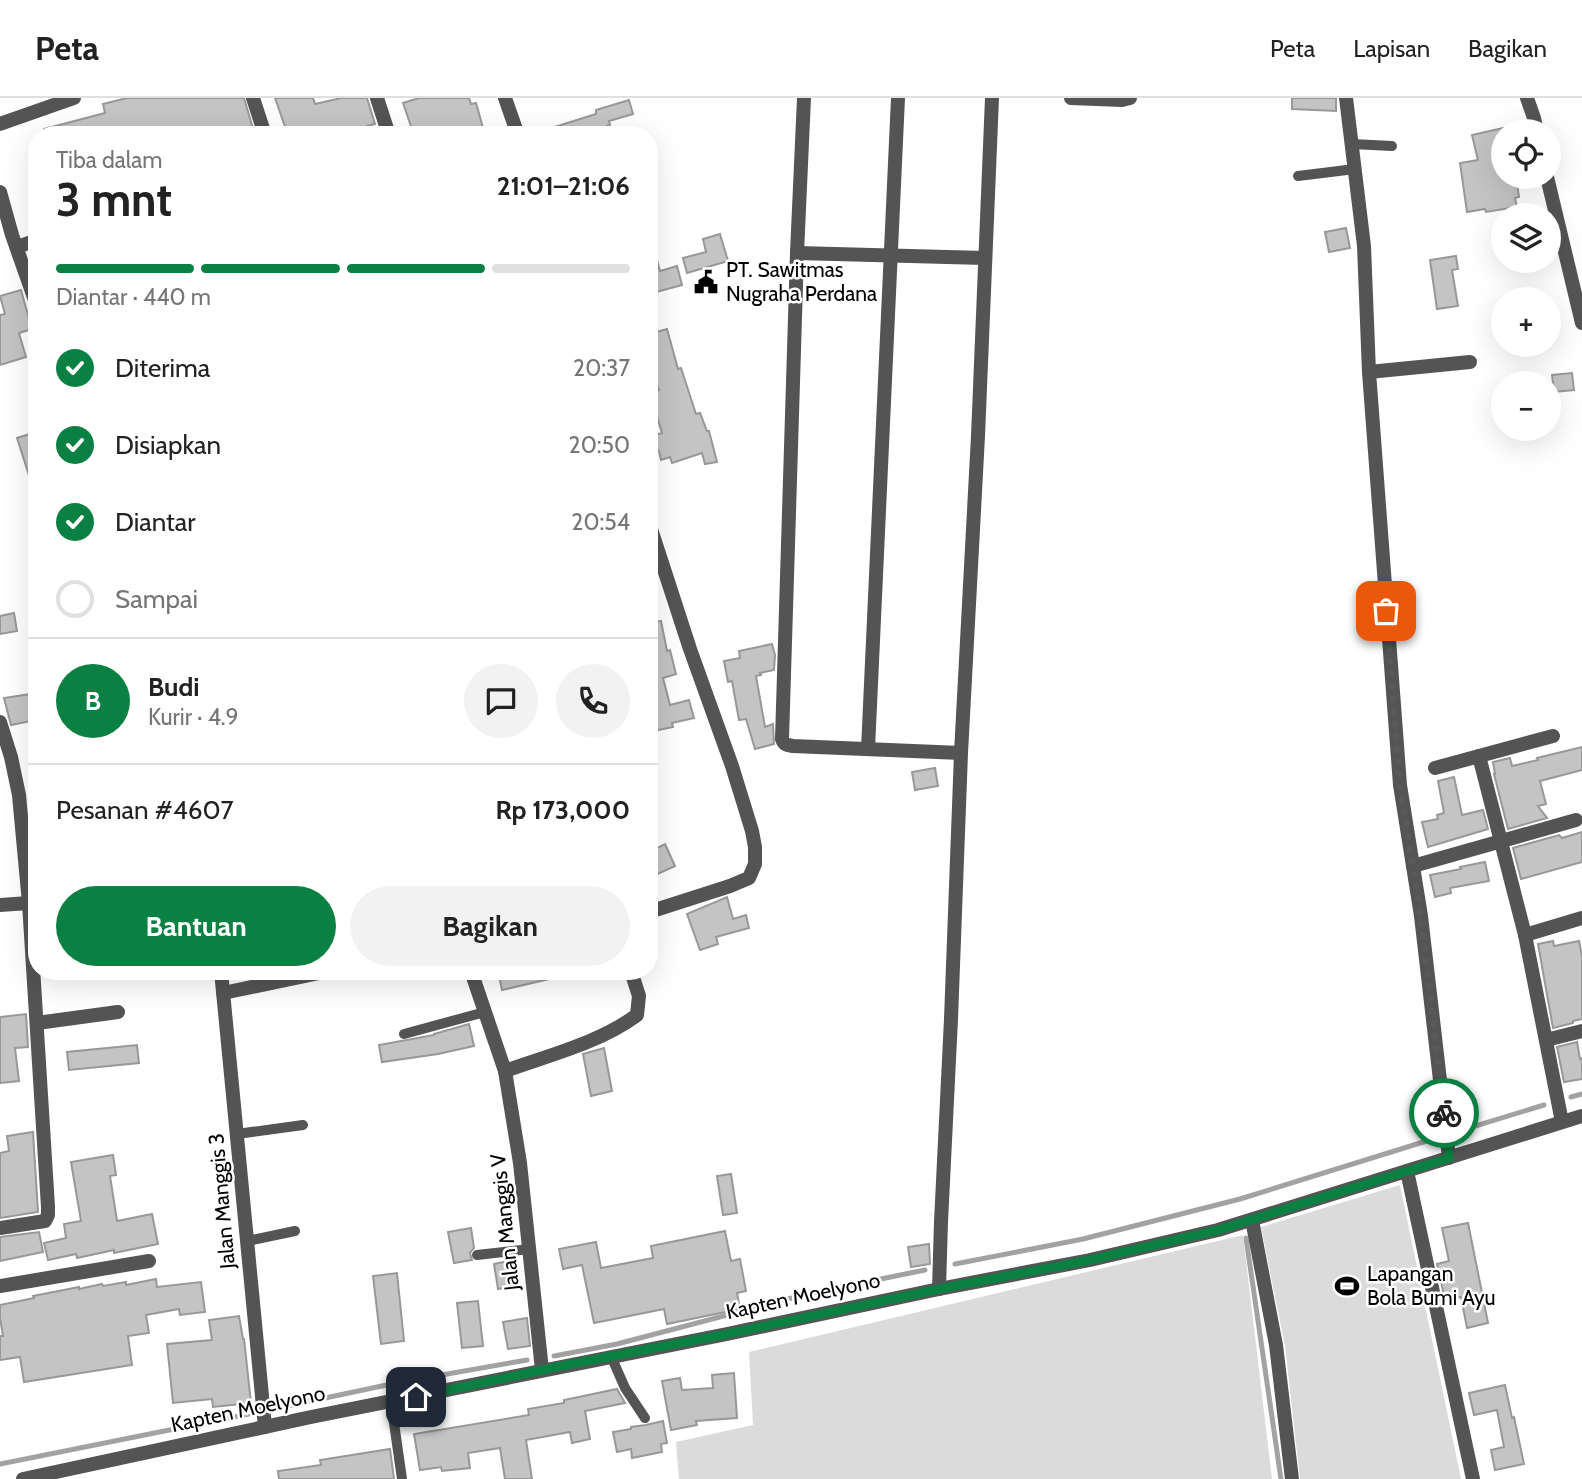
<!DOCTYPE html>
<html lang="id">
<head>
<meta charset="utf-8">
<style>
	body { margin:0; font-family:Cabin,sans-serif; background:#f2f2f2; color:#222; height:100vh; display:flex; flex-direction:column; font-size:26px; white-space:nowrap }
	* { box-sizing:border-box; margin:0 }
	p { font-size:23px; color:#767676 }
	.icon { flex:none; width:38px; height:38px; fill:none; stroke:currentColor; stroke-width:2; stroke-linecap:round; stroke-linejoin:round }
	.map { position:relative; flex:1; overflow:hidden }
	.side { position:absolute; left:28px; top:28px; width:630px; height:854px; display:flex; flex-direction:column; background:#fff; border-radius:28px; box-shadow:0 7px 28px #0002 }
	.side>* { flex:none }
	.fabs { position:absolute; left:1491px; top:21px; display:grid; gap:14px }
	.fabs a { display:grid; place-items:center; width:70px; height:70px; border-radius:50%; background:#fff; box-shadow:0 7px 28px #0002; font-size:35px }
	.pin { position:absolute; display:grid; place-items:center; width:60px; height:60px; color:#fff; margin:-30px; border-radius:14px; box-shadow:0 4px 10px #0006 }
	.courier { position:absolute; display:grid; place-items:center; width:70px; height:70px; margin:-35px; border:5px solid #0b8043; border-radius:50%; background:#fff; color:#222; box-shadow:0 2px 9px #0007 }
	.overview em { font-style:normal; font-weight:700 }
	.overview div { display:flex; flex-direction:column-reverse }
	.overview { display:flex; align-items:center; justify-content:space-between; height:119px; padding:0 28px }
	h1 { font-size:46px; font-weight:700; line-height:52px }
	.bar { display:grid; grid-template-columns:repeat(4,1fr); gap:10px 7px; align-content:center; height:84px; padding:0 28px }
	.bar i { height:9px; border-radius:5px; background:#e0e0e0 }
	.bar .selected { background:#0b8043 }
	.bar p { grid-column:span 4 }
	.line { display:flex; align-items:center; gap:18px; padding:0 28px; border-top:2px solid #e0e0e0 }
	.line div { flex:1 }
	.round { display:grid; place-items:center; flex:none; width:74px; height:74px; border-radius:37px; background:#f2f2f2 }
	ol { padding:0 28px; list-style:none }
	li { display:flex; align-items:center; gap:21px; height:77px }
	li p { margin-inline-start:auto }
	li .icon { padding:7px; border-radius:50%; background:#0b8043; color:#fff; stroke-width:4 }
	li:last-child { color:#767676 }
	li i { width:38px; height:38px; border:4px solid #e0e0e0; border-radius:50% }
	.primary-button { display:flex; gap:14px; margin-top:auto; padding:14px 28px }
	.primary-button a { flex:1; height:80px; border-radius:42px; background:#0b8043; color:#fff; font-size:28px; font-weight:700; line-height:80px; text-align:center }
	.primary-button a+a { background:#f2f2f2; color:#222 }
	header { display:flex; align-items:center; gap:42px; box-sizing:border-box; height:98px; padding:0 35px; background:#fff; border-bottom:2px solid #e0e0e0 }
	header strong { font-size:33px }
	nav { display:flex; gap:38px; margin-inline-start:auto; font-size:24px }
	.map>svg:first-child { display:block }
</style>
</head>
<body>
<header>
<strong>Peta</strong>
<nav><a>Peta</a><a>Lapisan</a><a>Bagikan</a></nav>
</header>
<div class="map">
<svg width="1582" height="1381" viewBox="0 0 1582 1381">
	<rect width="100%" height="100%" fill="#fff"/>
	<!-- green -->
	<g fill="#dbdbdb">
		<path d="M1400,1087L1461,1381H1300L1285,1248L1261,1129Z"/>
		<path d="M1243,1137L1272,1381H679L676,1344L753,1327L749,1254Z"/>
	</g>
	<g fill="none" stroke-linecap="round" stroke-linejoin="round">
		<!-- stream -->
		<g stroke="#a2a2a2" stroke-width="5">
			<path d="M1571,999L1582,996"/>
			<path d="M1459,1033L1544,1007"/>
			<path d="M1246,1140L1281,1381"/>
			<path d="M955,1166L1083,1141L1240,1101L1433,1041"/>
			<path d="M554,1258L617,1246L807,1196L925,1172"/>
			<path d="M278,1310L396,1285L527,1262"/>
			<path d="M0,1366L249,1316"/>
		</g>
	</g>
	<!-- building -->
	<g fill="#c4c4c4" stroke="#989898" stroke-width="2">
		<path d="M127,0H244L254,34L242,37H45L44,31L105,15L103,6Z"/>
		<path d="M275,0H313L315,6L341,0H367L375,26L367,28L369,37H288Z"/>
		<path d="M419,0H469L471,6L476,5L485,37H414L403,5Z"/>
		<path d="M1292,0H1336V13L1292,11Z"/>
		<path d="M629,2L633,16L609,23L610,27L607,28L610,37H540L539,34L596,16V12Z"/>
		<path d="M1503,30V79H1516L1519,99L1515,100L1517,109L1486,114L1485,111L1467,114L1460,65L1478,62L1472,37Z"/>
		<path d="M1346,130L1350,150L1329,154L1325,134Z"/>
		<path d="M720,136L728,163L687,175L683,160L706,154L703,141Z"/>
		<path d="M649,148H653L660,173L677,168L682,187L649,196Z"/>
		<path d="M1456,158L1458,171L1452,172L1458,208L1437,211L1430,162Z"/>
		<path d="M21,192L32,231L19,235L26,259L0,267V217L5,216L0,198Z"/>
		<path d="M667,231L678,271L681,270L696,316L700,315L707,333H709L717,364L705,366L702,355L672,365L670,359L661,362L659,353L656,354L652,338L662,335L650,295L659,292L649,262V236Z"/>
		<path d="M1572,275L1574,292L1554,294L1552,277Z"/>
		<path d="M33,335L37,346V393H34L17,340Z"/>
		<path d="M14,515L17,533L0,536V518Z"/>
		<path d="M661,523L667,553L670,552L676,576L663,580L670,607L689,602L694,620L672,625L673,629L649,634V525Z"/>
		<path d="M772,546L775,557L774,572L760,575L761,577L756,578L765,629L773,626L774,646L755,651L746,621L739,622L732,583L728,584L724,563L740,560L739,553Z"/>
		<path d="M31,596L36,622L11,627L4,600Z"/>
		<path d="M1582,649V672L1540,683L1546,706L1538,708L1547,720L1508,731L1494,676H1495L1493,664L1510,660L1512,668L1538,662L1537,660Z"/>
		<path d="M935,670L938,688L915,692L912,674Z"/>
		<path d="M1454,679L1462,717L1483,712L1488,731L1428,749L1422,724L1438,721L1437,717L1444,715L1438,683Z"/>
		<path d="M1582,734V764L1521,781L1513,750L1559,737L1562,740Z"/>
		<path d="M665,746L675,768L649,780V754Z"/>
		<path d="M1485,764L1489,783L1450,790L1451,795L1435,799L1430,777L1461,771L1460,769Z"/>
		<path d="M727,799L733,821L746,817L749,830L716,839L718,846L700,852L687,816Z"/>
		<path d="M1553,843L1554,848L1579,843L1582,858V921L1573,923V925L1553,930L1538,846Z"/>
		<path d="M498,873H557L558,879L502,892Z"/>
		<path d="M26,916L28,949L15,950L19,983L0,985V919Z"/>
		<path d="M469,926L474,948L438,956L382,964L379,947L434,937V936Z"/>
		<path d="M1577,944L1580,961L1582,960V981L1564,984L1557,949Z"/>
		<path d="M137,947L139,965L69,972L67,954Z"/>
		<path d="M604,950L612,993L591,998L583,956Z"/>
		<path d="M33,1034L38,1114L0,1120V1055L9,1053L7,1038Z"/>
		<path d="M113,1057L116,1077L110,1078L117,1123L152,1116L158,1146L114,1155V1152L77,1160L76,1156L48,1162L44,1145L66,1140L64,1126L81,1123L71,1064Z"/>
		<path d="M731,1076L737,1115L723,1117L717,1078Z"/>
		<path d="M1468,1125L1488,1225L1467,1230L1461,1199L1445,1202L1437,1166L1449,1163L1442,1130Z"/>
		<path d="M471,1130L474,1150L470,1155L472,1162L454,1165L448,1134Z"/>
		<path d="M725,1133L731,1163L740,1161L746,1193L737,1195L740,1211L667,1226L664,1211L594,1225L582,1167L563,1171L559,1151L596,1144L601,1170L653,1160L651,1148Z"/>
		<path d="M39,1134L43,1154L0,1163V1139Z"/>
		<path d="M929,1146L930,1166L911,1169L908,1149Z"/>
		<path d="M513,1162L518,1187L498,1191L494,1166Z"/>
		<path d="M397,1175L404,1243L381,1246L373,1178Z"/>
		<path d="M156,1181L157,1189L201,1184L205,1214L180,1217L179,1211L146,1217L149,1235L128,1238L132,1267L24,1284L20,1259L0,1262V1238H3L0,1220V1207L34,1200L33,1198L79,1189V1191L102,1186L103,1188L126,1184V1187Z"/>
		<path d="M478,1203L483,1248L462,1250L457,1205Z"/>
		<path d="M239,1218L243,1241H244L251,1305L213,1309L212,1301L173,1305L167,1246L212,1242L209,1222Z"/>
		<path d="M527,1220L530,1248L508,1251L503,1224Z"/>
		<path d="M734,1275L737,1320L696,1323L697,1327L671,1332L662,1283L680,1280L682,1292L713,1290L712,1277Z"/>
		<path d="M1505,1287L1512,1320L1514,1319L1524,1366L1495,1372L1491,1352L1504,1349L1497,1312L1474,1317L1469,1295Z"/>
		<path d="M617,1291L625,1305L585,1313L590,1341L572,1345L570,1334L526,1342L532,1381H505L500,1350L468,1355L470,1370L442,1373L441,1369L420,1372L414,1336L529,1317L528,1311L564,1305V1302Z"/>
		<path d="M663,1323L667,1345L661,1346L662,1354L632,1360L631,1351L617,1354L613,1334L631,1331V1329L646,1327Z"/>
		<path d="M390,1351L394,1381H279L278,1373L321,1367L320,1362Z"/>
	</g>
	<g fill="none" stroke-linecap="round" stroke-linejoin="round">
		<!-- service -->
		<g stroke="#545454" stroke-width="10">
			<path d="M1352,46L1392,48"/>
			<path d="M1298,78L1355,71"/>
			<path d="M404,936L485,914"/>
			<path d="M237,1036L303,1027"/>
			<path d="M247,1143L295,1133"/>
			<path d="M477,1157L529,1151"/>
			<path d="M611,1258L625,1290L645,1320"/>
			<path d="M391,1304L402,1381"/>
		</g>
		<!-- minor -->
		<g stroke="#545454" stroke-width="14">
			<path d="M253,0L265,37"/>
			<path d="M377,0L389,37"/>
			<path d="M505,0L518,37"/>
			<path d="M804,0L797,155L782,641C784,647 787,647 793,648L961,655"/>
			<path d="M1071,0L1122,2L1130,0"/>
			<path d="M1346,0L1364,148L1369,274L1400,687L1421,818L1449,1060"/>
			<path d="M1527,0L1534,20L1537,33"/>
			<path d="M0,26L74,0"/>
			<path d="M1547,79L1582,225"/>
			<path d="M0,94L12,137L37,208"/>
			<path d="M17,149L37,142"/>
			<path d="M797,155L985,160"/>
			<path d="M1369,274L1470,264"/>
			<path d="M649,425L690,551L732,668L752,733L755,749V766L749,780L730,788L649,814"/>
			<path d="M0,624L11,659L19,697L29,805L48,1109V1117L45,1123L0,1130"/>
			<path d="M868,651L898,0"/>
			<path d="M1479,658L1525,837L1562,1024"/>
			<path d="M1435,670L1553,638"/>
			<path d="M1413,768L1576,722"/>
			<path d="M0,807L29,805"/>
			<path d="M1525,837L1582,820"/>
			<path d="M221,873L265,1329"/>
			<path d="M471,873L505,973L520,1065L542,1272"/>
			<path d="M223,895L329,873"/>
			<path d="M37,925L118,914"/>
			<path d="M1546,942L1582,933"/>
			<path d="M505,973C549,957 599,945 637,917L639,898L631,873"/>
			<path d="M1407,1073L1473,1381"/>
			<path d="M1252,1122L1276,1247L1292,1381"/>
			<path d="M0,1188L149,1163"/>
			<path d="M939,1191L941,1124L951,921L961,655L978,338L992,0"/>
		</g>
		<!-- tertiary -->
		<path stroke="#545454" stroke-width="14" d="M23,1381L311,1319L727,1236L939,1191L1090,1162L1218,1132L1582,1018"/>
	</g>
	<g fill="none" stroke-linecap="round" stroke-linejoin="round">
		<!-- done -->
		<path stroke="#595959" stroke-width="7" stroke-dasharray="0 12.6" d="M1386,513L1400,687L1421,818L1444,1015"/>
		<!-- route -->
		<path stroke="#0b8043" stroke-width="9" d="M416,1299L556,1269L727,1236L939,1191L1090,1162L1218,1132L1449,1060L1444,1015"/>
	</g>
	<!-- icons -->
	<defs>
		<g id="civic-bare" transform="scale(1.89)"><path d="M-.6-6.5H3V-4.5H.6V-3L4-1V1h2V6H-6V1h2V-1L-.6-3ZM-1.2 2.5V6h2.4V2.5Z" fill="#000" stroke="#fff" stroke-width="2.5" paint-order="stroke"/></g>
		<g id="stadium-bare" transform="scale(1.89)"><path d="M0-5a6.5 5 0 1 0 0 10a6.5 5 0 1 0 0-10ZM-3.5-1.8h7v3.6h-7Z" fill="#000" stroke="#fff" stroke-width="2.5" paint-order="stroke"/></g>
	</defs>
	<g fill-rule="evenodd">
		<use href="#civic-bare" x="706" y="184"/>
		<use href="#stadium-bare" x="1347" y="1188"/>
	</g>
	<g text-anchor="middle" stroke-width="5" stroke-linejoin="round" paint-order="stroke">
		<!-- poi labels -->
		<g font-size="21" fill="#000" stroke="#fff" text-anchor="start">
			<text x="726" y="179">PT. Sawitmas<tspan x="726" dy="24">Nugraha Perdana</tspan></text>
			<text x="1367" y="1183">Lapangan<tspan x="1367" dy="24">Bola Bumi Ayu</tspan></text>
		</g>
		<!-- street labels -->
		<g font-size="21" fill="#000" stroke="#fff">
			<text transform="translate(222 1103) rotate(-95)" y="7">Jalan Manggis 3</text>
			<text transform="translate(505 1124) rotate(-96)" y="7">Jalan Manggis V</text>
			<text transform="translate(803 1198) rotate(-12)" y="7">Kapten Moelyono</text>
			<text transform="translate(248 1311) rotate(-12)" y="7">Kapten Moelyono</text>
		</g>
	</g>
</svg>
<div class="fabs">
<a><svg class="icon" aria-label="locate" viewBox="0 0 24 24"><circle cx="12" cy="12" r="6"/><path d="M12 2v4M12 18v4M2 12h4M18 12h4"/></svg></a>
<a><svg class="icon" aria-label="layers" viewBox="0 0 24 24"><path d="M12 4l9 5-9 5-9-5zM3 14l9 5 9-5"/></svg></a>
<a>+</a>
<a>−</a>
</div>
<div class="pin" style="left:1386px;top:513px;background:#ea580c"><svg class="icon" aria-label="bag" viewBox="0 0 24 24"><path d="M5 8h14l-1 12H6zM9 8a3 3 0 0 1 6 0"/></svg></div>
<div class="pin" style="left:416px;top:1299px;background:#1f2937"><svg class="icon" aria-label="home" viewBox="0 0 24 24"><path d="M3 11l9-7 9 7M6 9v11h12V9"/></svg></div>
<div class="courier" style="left:1444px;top:1015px"><svg class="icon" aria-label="bike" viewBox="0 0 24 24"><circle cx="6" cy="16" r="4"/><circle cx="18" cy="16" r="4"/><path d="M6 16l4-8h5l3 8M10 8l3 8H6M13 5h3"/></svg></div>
<section class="side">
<div class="overview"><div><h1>3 mnt</h1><p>Tiba dalam</p></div><em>21:01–21:06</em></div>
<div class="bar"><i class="selected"></i><i class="selected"></i><i class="selected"></i><i></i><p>Diantar · 440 m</p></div>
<ol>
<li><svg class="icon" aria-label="check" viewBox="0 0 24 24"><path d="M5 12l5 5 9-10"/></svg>Diterima<p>20:37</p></li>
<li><svg class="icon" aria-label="check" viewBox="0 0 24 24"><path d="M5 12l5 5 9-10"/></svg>Disiapkan<p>20:50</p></li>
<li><svg class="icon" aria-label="check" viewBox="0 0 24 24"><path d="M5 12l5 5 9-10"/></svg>Diantar<p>20:54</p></li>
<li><i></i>Sampai</li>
</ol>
<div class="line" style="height:126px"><b class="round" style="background:#0b8043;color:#fff">B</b><div><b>Budi</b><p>Kurir · 4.9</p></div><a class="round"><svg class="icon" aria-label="chat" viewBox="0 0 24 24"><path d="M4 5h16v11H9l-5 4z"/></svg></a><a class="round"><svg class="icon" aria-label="phone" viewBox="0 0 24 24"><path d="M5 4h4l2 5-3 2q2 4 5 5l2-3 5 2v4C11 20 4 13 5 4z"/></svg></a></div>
<div class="line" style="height:91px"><div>Pesanan #4607</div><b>Rp 173,000</b></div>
<div class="primary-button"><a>Bantuan</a><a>Bagikan</a></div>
</section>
</div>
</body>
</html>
